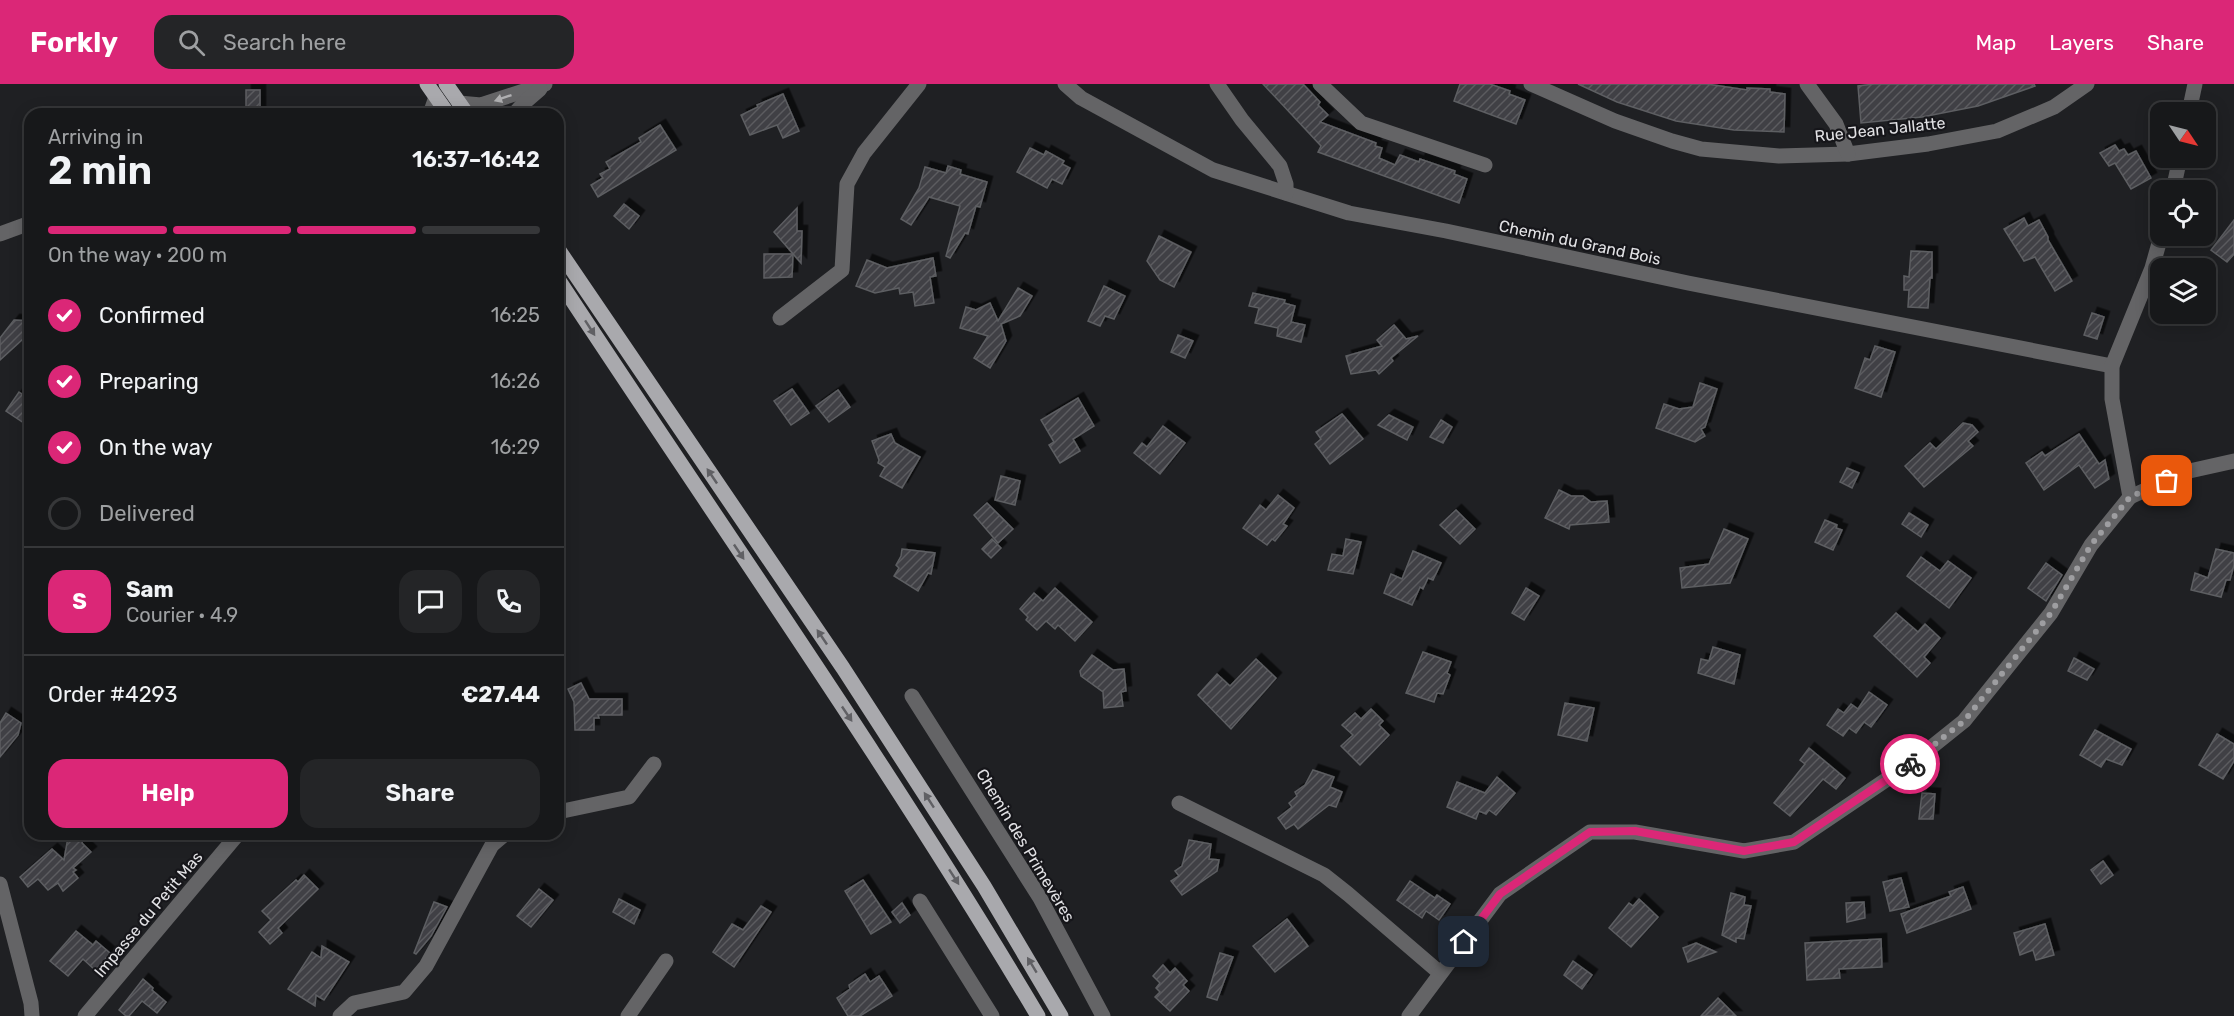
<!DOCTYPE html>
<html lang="en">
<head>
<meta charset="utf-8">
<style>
	body { margin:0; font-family:Rubik,sans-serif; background:#242527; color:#f1f3f6; height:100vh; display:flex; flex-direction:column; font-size:22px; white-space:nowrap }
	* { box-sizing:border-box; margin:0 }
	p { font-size:20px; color:#9ea0a2 }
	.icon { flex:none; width:33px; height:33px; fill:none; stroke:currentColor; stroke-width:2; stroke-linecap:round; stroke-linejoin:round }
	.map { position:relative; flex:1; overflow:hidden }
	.details { position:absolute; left:24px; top:24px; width:540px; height:732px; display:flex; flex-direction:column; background:#17181a; border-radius:18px; box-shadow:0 3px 15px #0003,0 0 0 2px #363739 }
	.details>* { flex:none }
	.needle { width:39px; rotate:125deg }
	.tools { position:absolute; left:2150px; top:18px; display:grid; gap:12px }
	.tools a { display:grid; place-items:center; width:66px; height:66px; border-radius:12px; background:#17181a; box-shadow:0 3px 15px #0003,0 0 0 2px #363739; font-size:30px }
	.pin { position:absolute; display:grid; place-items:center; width:51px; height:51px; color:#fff; margin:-26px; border-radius:12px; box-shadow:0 3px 9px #0006 }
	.courier { position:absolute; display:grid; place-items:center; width:60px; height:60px; margin:-30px; border:4px solid #db2777; border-radius:50%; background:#fff; color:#222; box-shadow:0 2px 8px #0007 }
	.head em { font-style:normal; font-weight:600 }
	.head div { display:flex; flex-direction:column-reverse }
	.head { display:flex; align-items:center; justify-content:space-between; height:102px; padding:0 24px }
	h1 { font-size:39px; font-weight:600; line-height:45px }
	.bar { display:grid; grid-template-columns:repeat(4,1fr); gap:9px 6px; align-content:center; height:72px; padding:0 24px }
	.bar i { height:8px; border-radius:4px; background:#363739 }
	.bar .current { background:#db2777 }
	.bar p { grid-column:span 4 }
	.line { display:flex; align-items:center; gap:15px; padding:0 24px; border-top:2px solid #363739 }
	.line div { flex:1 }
	.round { display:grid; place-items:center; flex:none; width:63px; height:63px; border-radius:18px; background:#242527 }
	ol { padding:0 24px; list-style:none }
	li { display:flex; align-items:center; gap:18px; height:66px }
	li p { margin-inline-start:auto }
	li .icon { padding:6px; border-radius:50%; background:#db2777; color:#fff; stroke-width:4 }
	li:last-child { color:#9ea0a2 }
	li i { width:33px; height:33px; border:3px solid #363739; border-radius:50% }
	.button { display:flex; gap:12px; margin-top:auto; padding:12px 24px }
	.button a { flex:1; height:69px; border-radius:18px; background:#db2777; color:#fff; font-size:24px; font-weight:600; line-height:69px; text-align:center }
	.button a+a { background:#242527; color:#f1f3f6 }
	header { display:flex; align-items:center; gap:36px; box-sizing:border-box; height:84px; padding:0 30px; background:#db2777; color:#fff }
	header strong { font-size:28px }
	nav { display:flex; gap:33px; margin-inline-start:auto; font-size:21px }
	.search { width:420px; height:54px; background:#242527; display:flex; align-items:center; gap:15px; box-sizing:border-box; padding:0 21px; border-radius:18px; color:#9ea0a2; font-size:22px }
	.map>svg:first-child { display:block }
</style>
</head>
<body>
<header>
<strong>Forkly</strong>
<div class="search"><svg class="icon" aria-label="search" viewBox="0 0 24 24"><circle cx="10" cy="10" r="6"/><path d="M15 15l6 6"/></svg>Search here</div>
<nav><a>Map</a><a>Layers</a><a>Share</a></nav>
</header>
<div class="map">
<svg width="2234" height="932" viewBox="0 0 2234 932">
	<defs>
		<pattern id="building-hatch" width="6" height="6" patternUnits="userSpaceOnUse" patternTransform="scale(1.5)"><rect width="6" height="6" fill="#404044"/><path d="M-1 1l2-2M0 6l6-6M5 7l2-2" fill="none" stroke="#5b5b5f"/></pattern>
		<filter id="shadow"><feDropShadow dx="5.5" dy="-5.5" stdDeviation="0" flood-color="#0009"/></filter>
	</defs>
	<rect width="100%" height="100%" fill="#1f2023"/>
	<!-- building -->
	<g fill="url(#building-hatch)" stroke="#5d5e62" stroke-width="1.5" filter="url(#shadow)">
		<path d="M1263,0H1303L1320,18L1318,21L1328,31L1320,38L1376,59L1375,62L1382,64L1379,74L1395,81L1400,71L1419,78L1420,75L1455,87L1454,90L1467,95L1459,119L1318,68L1321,62Z"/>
		<path d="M1460,0H1490L1510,7L1509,10L1525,16L1516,40L1454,17Z"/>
		<path d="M1578,0H1707L1747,6V4L1770,5V8L1785,10L1784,48L1734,46L1676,37L1617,18Z"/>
		<path d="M1874,0H2034L2035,2L1978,22L1922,33L1861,39L1858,2Z"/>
		<rect x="246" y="6" width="14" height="24"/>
		<path d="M783,10L799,47L783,54L777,41L750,51L741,31L758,23L757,21Z"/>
		<path d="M660,41L676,66L598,113L591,101L603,94L600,90L610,85L606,78L641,58L639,54Z"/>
		<path d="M2115,61L2119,67L2124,65L2128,71L2136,67L2151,94L2131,105L2115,79L2109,82L2100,69Z"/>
		<path d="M1030,64L1044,71L1046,67L1064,77L1062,80L1070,84L1062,100L1052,95L1047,104L1017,88Z"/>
		<path d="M948,82L961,86L960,90L987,98L980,123L976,122L968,150L965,149L950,174L946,172L960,122L929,113L911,141L901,135L919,104L925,83L946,89Z"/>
		<path d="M624,120L639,132L629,145L614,132Z"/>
		<path d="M797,124V147H802L801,179L774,148Z"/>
		<path d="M2024,134L2028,142L2039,136L2048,153V156L2072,197L2055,207L2035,173L2024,177L2004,145Z"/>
		<path d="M2234,136V170L2227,178L2211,166Z"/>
		<path d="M1159,152L1191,168L1174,203L1160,196L1147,177Z"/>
		<path d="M1911,167L1932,168V194H1930L1928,224L1908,223L1909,206H1904V192L1909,193Z"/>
		<path d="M764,170H793L792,193L764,194Z"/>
		<path d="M933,174L936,192L930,193L934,219L915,222L913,208L900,210L899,204L875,209L856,202L867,176L887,184Z"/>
		<path d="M1104,202L1125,212L1114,235L1105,232L1100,242L1088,237Z"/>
		<path d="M1018,204L1032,212L1020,232L1001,240L1006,257L990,284L974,274L988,252L960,244L966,223L976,226L990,219L998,237Z"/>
		<path d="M1253,209L1285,216L1284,219L1295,222L1291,238L1305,241L1301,258L1277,252L1278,244L1255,239L1259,224L1249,222Z"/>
		<path d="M2092,229L2104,233L2097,255L2084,251Z"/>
		<path d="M14,236L30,237V239L24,254L0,276V254Z"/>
		<path d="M1394,241L1406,255L1418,252L1391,274L1393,277L1379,290L1376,286L1351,290L1346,272L1382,262L1377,256Z"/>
		<path d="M1178,251L1193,257L1185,274L1171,268Z"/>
		<path d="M1875,262L1895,268L1881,313L1855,304L1865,274L1870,276Z"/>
		<path d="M1700,299L1717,305L1705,343L1701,345L1705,352L1695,358L1656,344L1664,320L1679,325L1693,323Z"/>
		<path d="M792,305L809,329L791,341L774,317Z"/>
		<path d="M838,306L850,323L829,338L816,322Z"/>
		<path d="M19,308L30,316V343L6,327Z"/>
		<path d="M1078,314L1094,342L1073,355L1080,367L1060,379L1049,361L1054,358L1041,336Z"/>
		<path d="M1342,330L1363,355L1330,380L1315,360L1321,355L1316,348Z"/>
		<path d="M1389,331L1413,343L1407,356L1378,341Z"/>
		<path d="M1441,336L1452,343L1443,359L1430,353Z"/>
		<path d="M1963,339L1972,341L1978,348L1968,357L1973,362L1924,403L1905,382L1930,359L1936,365Z"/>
		<path d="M1163,342L1185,359L1160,390L1134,369L1142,359L1147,363Z"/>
		<path d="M891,350L895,359L920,373L902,404L880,392L885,383L878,379L879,376L872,357Z"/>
		<path d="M2079,350L2099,380L2105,376L2109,395L2095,404L2079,381L2044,406L2026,379L2042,368L2045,372Z"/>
		<path d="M1847,384L1859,389L1852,404L1840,398Z"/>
		<path d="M1001,392L1020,397L1015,421L995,416Z"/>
		<path d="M1559,406L1571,412H1583L1591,418L1607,417L1609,438L1570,441L1569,445L1545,434Z"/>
		<path d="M1278,411L1294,424L1283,440L1287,442L1275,457L1272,455L1267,461L1243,444L1260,421L1266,426Z"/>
		<path d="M987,419L1013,445L998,459L974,431Z"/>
		<path d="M1456,426L1475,445L1460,460L1440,441Z"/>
		<path d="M1909,429L1928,441L1921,453L1902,440Z"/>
		<path d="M1825,436L1837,441L1836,444L1842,446L1833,466L1815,458Z"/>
		<path d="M1724,445L1748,455L1730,499L1682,504L1680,484L1709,480Z"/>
		<path d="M992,455L1001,464L991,474L982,465Z"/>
		<path d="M1346,455L1361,458L1353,490L1328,486L1332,470L1343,472Z"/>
		<path d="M902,465L935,469L931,490L928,489L918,507L894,492L899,484L896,481L901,472Z"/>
		<path d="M2216,465L2234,469V481L2230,496H2226L2221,513L2191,506L2195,489L2208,494Z"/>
		<path d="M1413,467L1441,479L1433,496L1428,494L1423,505L1420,503L1412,521L1384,509L1391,490L1402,495Z"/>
		<path d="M1921,473L1940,487L1948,477L1971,494L1949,524L1907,492Z"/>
		<path d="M2046,479L2062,491L2046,517L2028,504Z"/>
		<path d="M1055,504L1092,538L1075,557L1058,541L1055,545L1046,537L1037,546L1026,536L1028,533L1020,525L1034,509L1043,517Z"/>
		<path d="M1526,504L1539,512L1524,536L1512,529Z"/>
		<path d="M1896,529L1918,548L1925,540L1940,554L1924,573L1930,579L1917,593L1874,552Z"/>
		<path d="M1713,563L1740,571L1734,600L1698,589L1701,575L1709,577Z"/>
		<path d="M1423,568L1451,578L1447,589L1450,591L1443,610L1437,609L1434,618L1406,609Z"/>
		<path d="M1092,571L1113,586L1124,585L1126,607L1121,608L1123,622L1104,624L1103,608L1081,592L1080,587Z"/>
		<path d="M2074,574L2094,585L2087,596L2068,587Z"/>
		<path d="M1256,575L1276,594L1231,645L1198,611L1217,590L1230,602Z"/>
		<path d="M581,599L589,615H622V631H598L599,634H594V646H575L574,618L568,605Z"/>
		<path d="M1869,608L1887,621L1871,643L1864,638L1856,649L1849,644L1843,652L1827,641L1838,625L1844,629L1851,620L1858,625Z"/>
		<path d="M1565,619L1594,624L1587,657L1558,651Z"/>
		<path d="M1371,625L1383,637L1379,641L1389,651L1360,681L1341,662L1353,651L1342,641L1355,629L1361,635Z"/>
		<path d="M6,629L21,639L18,651L0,673V639Z"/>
		<path d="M2095,646L2131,665L2122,681L2106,675L2101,683L2080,671Z"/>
		<path d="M2217,650L2234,660V677L2223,695L2199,681Z"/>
		<path d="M1809,664L1845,694L1836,705L1823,695L1790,732L1774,719L1805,680L1800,676Z"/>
		<path d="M1313,686L1334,693L1330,703L1342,708L1336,723L1329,721L1298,745L1294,740L1286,745L1278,734L1292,723L1289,719L1297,712L1295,708L1305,701Z"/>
		<path d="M1497,693L1515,709L1496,731L1489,726L1486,730L1479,727L1476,735L1447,723L1457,698L1485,709Z"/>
		<path d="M1922,709L1935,710L1933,735H1919Z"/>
		<path d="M68,753L83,755L82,759L91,768L73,784L76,786L73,788L78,794L63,807L58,799L48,806L38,795L28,803L20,793L52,765L64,776Z"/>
		<path d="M1189,756L1211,760L1209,775L1219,776L1217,787L1182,811L1171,797L1179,792L1175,787L1182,782Z"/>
		<path d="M2103,777L2113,791L2101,800L2091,786Z"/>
		<path d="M304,791L318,805L278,844L282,849L270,860L259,848L271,836L262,827L296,796L298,798Z"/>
		<path d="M1901,794L1909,823L1890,827L1883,798Z"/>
		<path d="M863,796L891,838L871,850L845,807Z"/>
		<path d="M1410,797L1435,814L1437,811L1450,820L1439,836L1426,827L1422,834L1397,816Z"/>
		<path d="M1963,803L1971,825L1907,849L1901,830L1951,812L1949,808Z"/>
		<path d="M539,805L553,816L531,843L517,832Z"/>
		<path d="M1731,809L1745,813L1744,821L1751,822L1744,855L1736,854V858L1722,851Z"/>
		<path d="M619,815L640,826L634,840L613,828Z"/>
		<path d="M1639,815L1658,833L1631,863L1609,844L1629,819L1633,822Z"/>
		<path d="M434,818L447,823L431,852L416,870L414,869Z"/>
		<path d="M1864,818L1865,834L1847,838L1846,819Z"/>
		<path d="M902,819L910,831L900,839L892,828Z"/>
		<path d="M761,822L771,828L734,883L713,868L732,840L743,846Z"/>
		<path d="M1287,835L1308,862L1275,888L1253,862Z"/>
		<path d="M2045,840L2054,871L2036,876L2033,866L2020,871L2014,849Z"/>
		<path d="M76,847L93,861L96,857L110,869L96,887L83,875L68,892L50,877Z"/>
		<path d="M1881,855L1882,883L1839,885L1840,894L1807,896L1805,859Z"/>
		<path d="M1696,859L1716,868L1688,878L1683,864Z"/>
		<path d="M322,862L349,878L324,916L316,911L315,922L288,905L312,868L321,874Z"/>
		<path d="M1220,869L1233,873L1217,916L1207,913Z"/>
		<path d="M1573,877L1592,891L1582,905L1564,891Z"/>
		<path d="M1163,881L1170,889L1175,884L1187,897L1183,901L1189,907L1170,927L1155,913L1160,908L1156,904L1160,899L1153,892Z"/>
		<path d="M865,890L870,898L879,892L892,912L860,932H848L837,914L850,905L849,901Z"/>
		<path d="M143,895L153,904L152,906L166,918L157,929L142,917L129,932H126L119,926Z"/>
		<path d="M1718,914L1736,932H1701Z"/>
	</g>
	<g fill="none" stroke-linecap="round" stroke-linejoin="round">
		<!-- street -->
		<g stroke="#646466" stroke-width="15">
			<path d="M1065,0L1081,14L1213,86L1349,129L1446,147L1688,199L2112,282"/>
			<path d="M1217,0L1242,36L1280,82L1286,100V109"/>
			<path d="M1320,0L1361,39L1485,81"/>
			<path d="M1531,0L1615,37L1672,57L1701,65L1779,72L1848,70L1928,60L1997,47L2054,23L2087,0"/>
			<path d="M1807,0L1836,40L1848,70"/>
			<path d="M459,19L481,21L545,0"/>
			<path d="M2189,28L2195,0"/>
			<path d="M430,30L436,13"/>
			<path d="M514,30L525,18L540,5"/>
			<path d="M2173,106L2180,74"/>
			<path d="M0,150L30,139"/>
			<path d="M780,234L842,186L847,100L864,69L919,0"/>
			<path d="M2130,413L2185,388L2234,377"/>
			<path d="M912,612L1040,814L1103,932"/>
			<path d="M1179,719L1324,791L1348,810L1440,889"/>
			<path d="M558,728L629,713L654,680"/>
			<path d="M0,800L31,919L32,932"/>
			<path d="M920,817L992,932"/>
			<path d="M85,932L238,750"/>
			<path d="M340,932L354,919L404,908L426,882L492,761L505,750"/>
			<path d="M628,932L666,877"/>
			<path d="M1409,932L1500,810L1590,748H1635L1744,767L1794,758L1914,677L1964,637L2051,529L2091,461L2130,413L2112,315V282L2152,184L2161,152"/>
		</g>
		<!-- primary -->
		<g stroke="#a9a9ad" stroke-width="15">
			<path d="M427,0L448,30"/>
			<path d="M446,0L467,30"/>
			<path d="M558,165L843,584L984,802L1061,932"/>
			<path d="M558,195C719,440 888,680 1038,932"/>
		</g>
	</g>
	<!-- one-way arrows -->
	<defs><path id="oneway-solid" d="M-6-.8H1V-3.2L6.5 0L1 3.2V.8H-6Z" transform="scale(1.5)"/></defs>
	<use fill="#b0b0b2" href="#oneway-solid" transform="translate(503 14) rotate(161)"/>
	<g fill="#606064">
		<use href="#oneway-solid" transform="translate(590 244) rotate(57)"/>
		<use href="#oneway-solid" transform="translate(712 392) rotate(-124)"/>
		<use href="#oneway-solid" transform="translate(739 468) rotate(56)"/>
		<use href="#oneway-solid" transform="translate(822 553) rotate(-124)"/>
		<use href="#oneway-solid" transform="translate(847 630) rotate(56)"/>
		<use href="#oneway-solid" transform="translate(929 716) rotate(-123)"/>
		<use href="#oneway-solid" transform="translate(954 793) rotate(57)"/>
		<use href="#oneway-solid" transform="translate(1032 881) rotate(-121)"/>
	</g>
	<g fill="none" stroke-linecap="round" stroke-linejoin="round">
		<!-- done -->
		<path stroke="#9e9ea1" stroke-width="6" stroke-dasharray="0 10.8" d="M1910,680L1964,637L2051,529L2091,461L2130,413L2167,397"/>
		<!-- route -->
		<path stroke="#db2777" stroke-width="8" d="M1464,858L1500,810L1590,748L1635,747L1744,767L1794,758L1910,680"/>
	</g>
	<g text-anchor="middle" stroke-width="4.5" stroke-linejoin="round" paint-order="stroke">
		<!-- street labels -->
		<g font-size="16" fill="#e2e2e5" stroke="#16161a">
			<text transform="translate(1880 45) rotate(-6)" y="6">Rue Jean Jallatte</text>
			<text transform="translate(1580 158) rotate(12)" y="6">Chemin du Grand Bois</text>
			<text transform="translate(1026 761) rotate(59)" y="6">Chemin des Primevères</text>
			<text transform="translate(148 830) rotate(-50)" y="6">Impasse du Petit Mas</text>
		</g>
	</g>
</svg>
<div class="tools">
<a><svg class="needle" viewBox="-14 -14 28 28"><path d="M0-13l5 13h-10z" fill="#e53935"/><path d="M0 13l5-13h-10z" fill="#9ea0a2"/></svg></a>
<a><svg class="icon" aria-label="locate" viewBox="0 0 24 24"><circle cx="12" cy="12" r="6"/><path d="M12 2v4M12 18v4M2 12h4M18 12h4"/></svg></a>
<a><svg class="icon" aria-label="layers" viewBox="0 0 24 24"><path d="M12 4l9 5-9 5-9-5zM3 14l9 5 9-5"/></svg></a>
</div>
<div class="pin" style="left:2167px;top:397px;background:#ea580c"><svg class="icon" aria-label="bag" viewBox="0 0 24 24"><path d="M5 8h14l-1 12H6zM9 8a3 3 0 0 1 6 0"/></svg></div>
<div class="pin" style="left:1464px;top:858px;background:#1f2937"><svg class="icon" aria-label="home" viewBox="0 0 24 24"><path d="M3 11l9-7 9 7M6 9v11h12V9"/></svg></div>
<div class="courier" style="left:1910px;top:680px"><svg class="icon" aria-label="bike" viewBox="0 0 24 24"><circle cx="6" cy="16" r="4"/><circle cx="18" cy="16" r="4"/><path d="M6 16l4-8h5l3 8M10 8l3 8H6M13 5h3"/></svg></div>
<section class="details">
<div class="head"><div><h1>2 min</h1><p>Arriving in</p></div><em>16:37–16:42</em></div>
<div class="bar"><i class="current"></i><i class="current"></i><i class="current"></i><i></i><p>On the way · 200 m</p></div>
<ol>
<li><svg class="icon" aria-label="check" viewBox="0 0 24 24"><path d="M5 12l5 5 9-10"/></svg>Confirmed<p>16:25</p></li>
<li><svg class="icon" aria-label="check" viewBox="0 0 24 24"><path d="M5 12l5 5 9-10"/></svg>Preparing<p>16:26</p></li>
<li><svg class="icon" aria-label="check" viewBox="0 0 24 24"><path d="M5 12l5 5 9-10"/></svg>On the way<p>16:29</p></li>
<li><i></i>Delivered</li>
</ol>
<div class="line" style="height:108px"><b class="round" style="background:#db2777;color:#fff">S</b><div><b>Sam</b><p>Courier · 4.9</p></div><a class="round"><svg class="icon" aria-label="chat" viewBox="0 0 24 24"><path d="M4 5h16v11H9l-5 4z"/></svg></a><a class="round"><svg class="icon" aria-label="phone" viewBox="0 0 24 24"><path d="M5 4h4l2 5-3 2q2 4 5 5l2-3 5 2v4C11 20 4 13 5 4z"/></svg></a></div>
<div class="line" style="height:78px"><div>Order #4293</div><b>€27.44</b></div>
<div class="button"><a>Help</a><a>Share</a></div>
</section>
</div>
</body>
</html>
